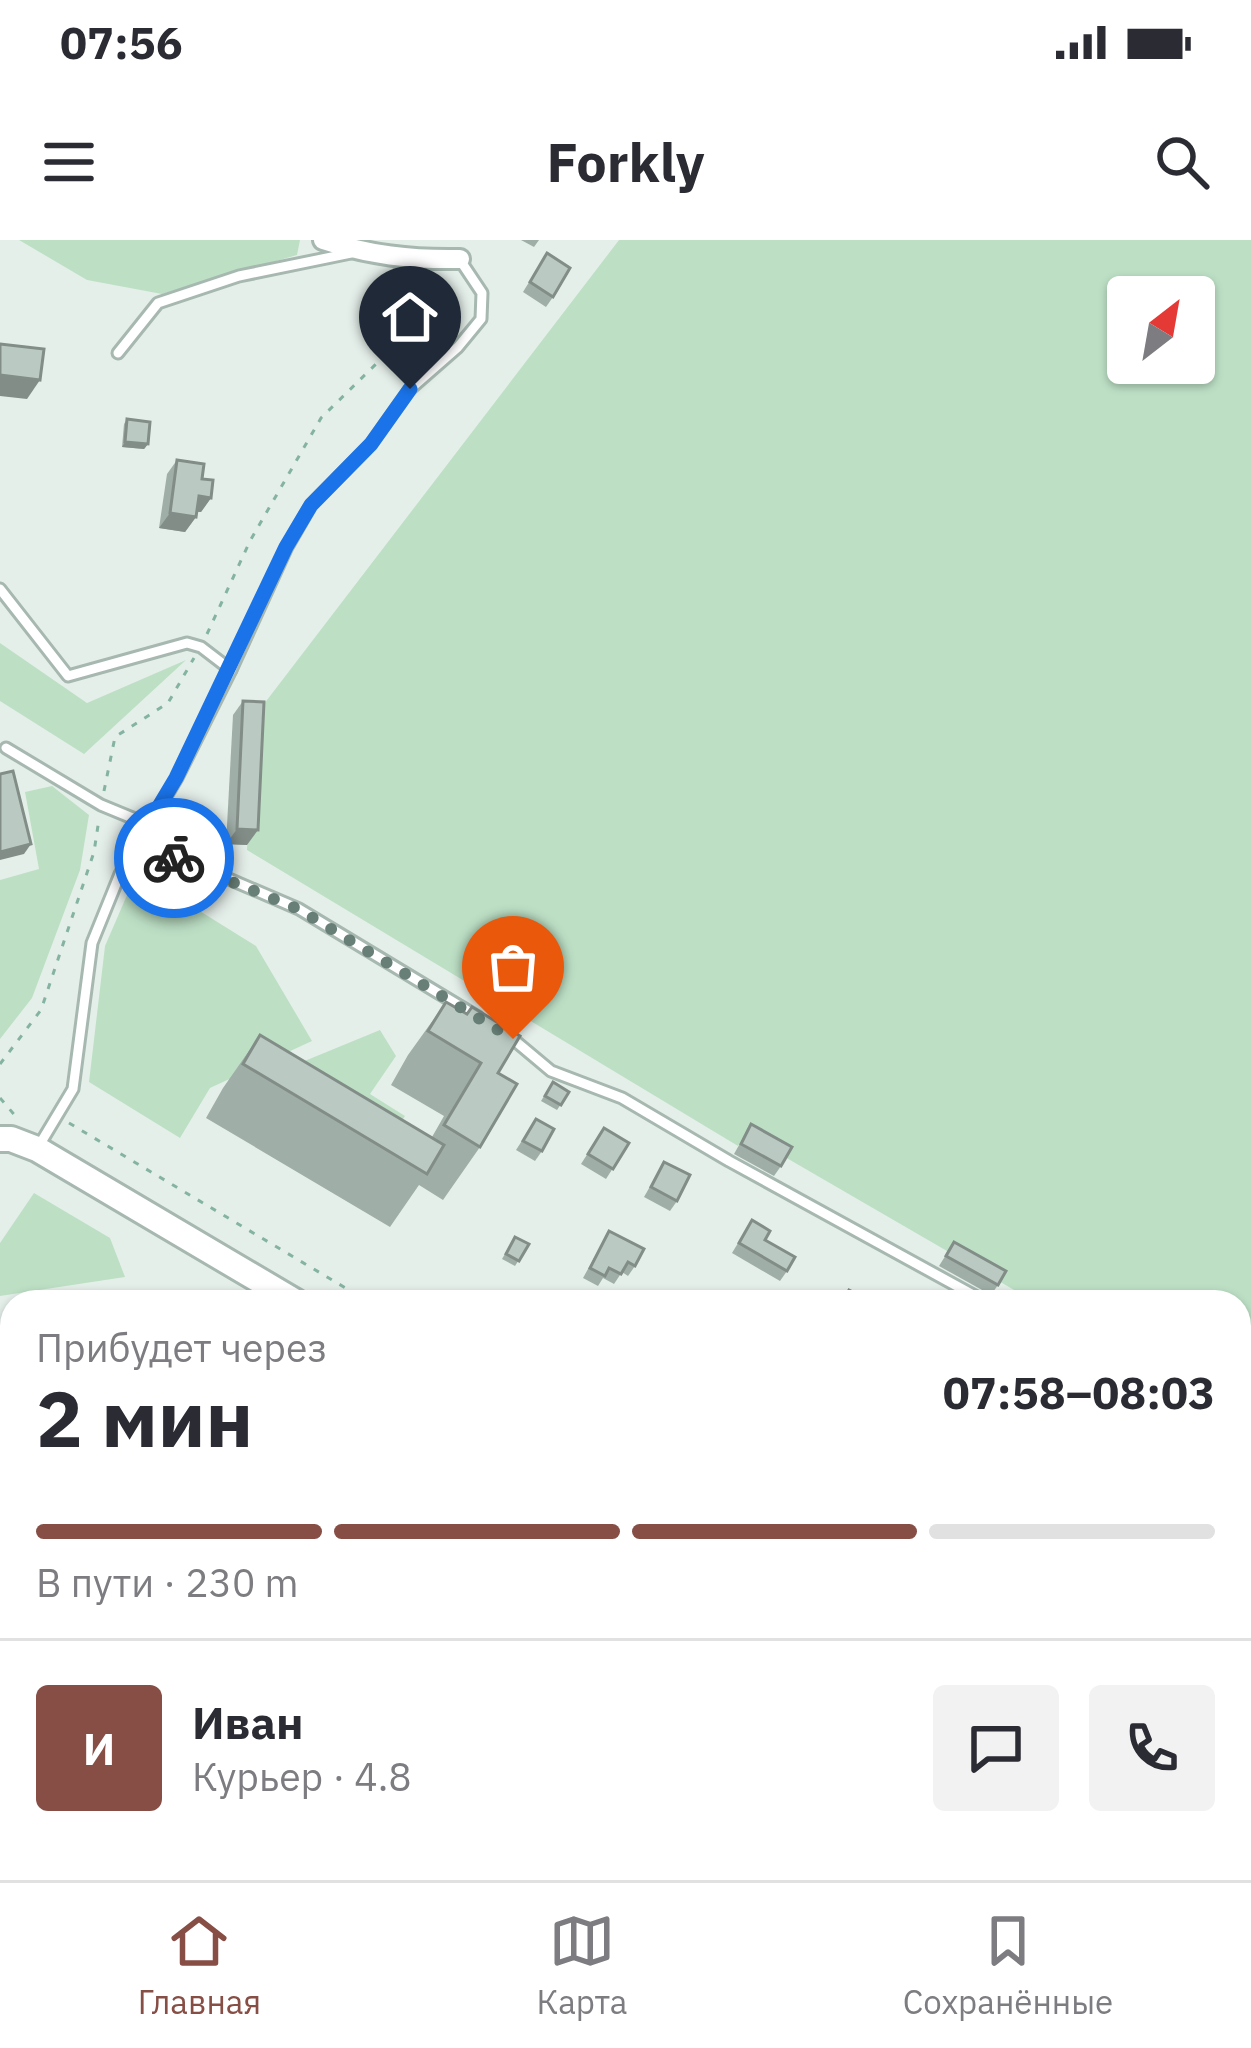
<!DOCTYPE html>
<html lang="ru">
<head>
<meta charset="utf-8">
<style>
	body { margin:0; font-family:"IBM Plex Sans",sans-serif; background:#f2f2f3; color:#2b2b33; height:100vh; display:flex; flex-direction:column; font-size:45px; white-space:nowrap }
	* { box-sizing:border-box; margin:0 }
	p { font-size:39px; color:#7c7c81 }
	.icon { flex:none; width:66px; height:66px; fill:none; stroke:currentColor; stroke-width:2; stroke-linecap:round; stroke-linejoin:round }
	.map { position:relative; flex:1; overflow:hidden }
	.panel { position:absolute; left:0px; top:1050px; width:1251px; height:591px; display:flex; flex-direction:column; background:#fff; border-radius:36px 36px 0 0; box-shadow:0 3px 9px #0004 }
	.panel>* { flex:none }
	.needle { width:78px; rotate:31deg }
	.fabs { position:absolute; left:1107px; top:36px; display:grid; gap:24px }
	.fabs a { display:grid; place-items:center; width:108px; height:108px; border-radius:12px; background:#fff; box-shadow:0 3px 9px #0004; font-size:60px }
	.pin { position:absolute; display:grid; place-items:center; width:102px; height:102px; color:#fff; margin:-123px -51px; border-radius:50% 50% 50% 0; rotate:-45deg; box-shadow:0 0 12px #0007 }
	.pin .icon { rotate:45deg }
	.courier { position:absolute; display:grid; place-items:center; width:120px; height:120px; margin:-60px; border:9px solid #1a73e8; border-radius:50%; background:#fff; color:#222; box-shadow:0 3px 15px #0007 }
	.summary em { font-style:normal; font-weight:800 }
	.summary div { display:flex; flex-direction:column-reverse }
	.summary { display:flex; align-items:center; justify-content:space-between; height:204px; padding:0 36px }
	h1 { font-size:78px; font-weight:800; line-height:90px }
	.bar { display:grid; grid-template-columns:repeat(4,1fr); gap:18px 12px; align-content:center; height:144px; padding:0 36px }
	.bar i { height:15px; border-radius:9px; background:#e1e1e2 }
	.bar .current { background:#874e45 }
	.bar p { grid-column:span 4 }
	.line { display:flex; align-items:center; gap:30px; padding:0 36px; border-top:3px solid #e1e1e2 }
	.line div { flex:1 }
	.round { display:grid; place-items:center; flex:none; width:126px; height:126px; border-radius:12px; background:#f2f2f3 }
	.status { display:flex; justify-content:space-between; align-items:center; height:84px; padding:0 60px; background:#fff; direction:ltr }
	.status svg { height:33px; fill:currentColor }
	header { display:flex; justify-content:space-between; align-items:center; height:156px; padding:0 36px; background:#fff; font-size:54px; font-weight:800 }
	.dock { display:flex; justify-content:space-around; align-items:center; height:168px; border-top:3px solid #e1e1e2; background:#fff; font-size:33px; color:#7c7c81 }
	.dock a { display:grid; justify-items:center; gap:6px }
	.dock .current { color:#874e45 }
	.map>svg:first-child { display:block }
</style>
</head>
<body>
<div class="status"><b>07:56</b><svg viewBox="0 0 49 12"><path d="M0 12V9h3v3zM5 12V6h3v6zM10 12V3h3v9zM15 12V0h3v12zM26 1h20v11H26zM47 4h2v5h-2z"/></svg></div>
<header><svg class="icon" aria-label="menu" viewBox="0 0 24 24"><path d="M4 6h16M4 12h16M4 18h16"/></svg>Forkly<svg class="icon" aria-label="search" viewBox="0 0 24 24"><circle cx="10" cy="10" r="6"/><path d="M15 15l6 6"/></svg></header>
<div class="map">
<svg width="1251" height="1640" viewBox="0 0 1251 1640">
	<rect width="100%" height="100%" fill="#e5efea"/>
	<!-- green -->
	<g fill="#bde0c5" fill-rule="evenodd">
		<path d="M19,0H300L297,15L162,54L87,40Z"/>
		<path d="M619,0H1251V1190L1239,1183V1062H1035L745,894L738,906L247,610L254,477ZM1128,57H1194V123H1128Z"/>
		<path d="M0,403L87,463L186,420L84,514L0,461Z"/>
		<path d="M52,546L89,575L80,630L32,758L0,799V640L39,629L25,552Z"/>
		<path d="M137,632L256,706L312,801L210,848L180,898L89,842L105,706Z"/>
		<path d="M380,790L396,816L370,854L405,876L377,919L251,843Z"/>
		<path d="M34,953L110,998L125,1037L0,1056V1003Z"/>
	</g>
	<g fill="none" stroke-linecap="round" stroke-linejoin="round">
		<!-- service casing -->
		<g stroke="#a7b8b1" stroke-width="15">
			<g id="service">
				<path d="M118,113L158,63L239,36L351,13"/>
				<path d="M0,349L68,436L187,403L201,407L231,430"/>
				<path d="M6,508L101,565L147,584"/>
				<path d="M138,600L299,669L478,777"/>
				<path d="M508,795L551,831L622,858L729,921L986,1062"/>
				<path d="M37,909L73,849L92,703L120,634L177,538L231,430L287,307L311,265L371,204L410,149L458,107L481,79L482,53L460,20"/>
				<path d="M0,1188L12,1196"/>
				<path d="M1239,1205L1251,1209"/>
				<path d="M1239,1347L1251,1326"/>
				<path d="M0,1438L12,1418"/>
				<path d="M0,1518L12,1527"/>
				<path d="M1239,1561L1251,1554"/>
				<path d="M0,1613L12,1593"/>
				<path d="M452,1629L468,1640"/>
				<path d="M721,1629L739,1640"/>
				<path d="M1088,1640L1094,1629"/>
			</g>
		</g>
		<!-- minor casing -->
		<g stroke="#a7b8b1" stroke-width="24">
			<path id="minor" d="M323,0C369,15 411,20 460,19"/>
		</g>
		<!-- tertiary casing -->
		<g stroke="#a7b8b1" stroke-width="30">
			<g id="tertiary">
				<path d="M0,899H11L37,909L296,1062"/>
				<path d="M1239,1625L1251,1632"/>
			</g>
		</g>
		<!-- path -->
		<g stroke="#84b3a2" stroke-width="3" stroke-dasharray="6 9" stroke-linecap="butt">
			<path d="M207,394L250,301L321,178L377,123L413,55V38"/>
			<path d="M104,551L115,497L168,463L194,418"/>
			<path d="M0,824L41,770L94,612L99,579"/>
			<path d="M0,858L18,879"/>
			<path d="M69,883L369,1062"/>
			<path d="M0,1316L12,1298"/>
			<path d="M1164,1640L1168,1629"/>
		</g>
		<!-- service -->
		<use href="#service" stroke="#fff" stroke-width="9"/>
		<!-- minor -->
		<use href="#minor" stroke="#fff" stroke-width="18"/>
		<!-- tertiary -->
		<use href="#tertiary" stroke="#fff" stroke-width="24"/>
	</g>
	<!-- wall -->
	<g fill="#a0aea8">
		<path d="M521,0H539L534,7Z"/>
		<path d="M547,13L553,57L546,67L523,52Z"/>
		<path d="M127,179L148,204L144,209L122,207L124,184Z"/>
		<path d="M177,220L202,239L211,258L201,272H196V277L185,292L159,288L167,234Z"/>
		<path d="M243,461L247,605L226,604L233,475Z"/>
		<path d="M446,762L498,833L480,907L443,960L419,945L390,987L206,878L223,848L260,795L432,897L444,876L391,845L408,815Z"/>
		<path d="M553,842L569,852L557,870L541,861Z"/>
		<path d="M536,879L542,911L535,921L516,910Z"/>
		<path d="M751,884L781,926L774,936L734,914Z"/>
		<path d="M604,888L629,903L606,939L581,924Z"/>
		<path d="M664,922L677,961L670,971L644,957Z"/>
		<path d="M752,980L787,1031L780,1041L732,1013Z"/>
		<path d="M609,991L635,1026L628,1036L622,1032L614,1044L603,1038L598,1046L583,1038Z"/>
		<path d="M515,997L529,1004L515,1026L502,1019Z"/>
		<path d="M954,1002L998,1045L991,1055L939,1026Z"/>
		<path d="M12,1104V1157L0,1160V1110L3,1106Z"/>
		<path d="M1239,1246L1251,1277L1242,1289L1239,1287Z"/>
		<path d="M12,1513V1578L0,1595V1530Z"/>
		<path d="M353,1629H453L446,1640H371Z"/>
		<path d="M521,1629H580L583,1640H524Z"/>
		<path d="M841,1629H957L975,1640H853L839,1632Z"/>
	</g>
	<!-- shaded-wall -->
	<g fill="#828d88">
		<path d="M0,135L40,140L27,159L0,156Z"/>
		<path d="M125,202L148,204L144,209L122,207Z"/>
		<path d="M199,256L211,258L201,272L188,271Z"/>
		<path d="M170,273L196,277L185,292L159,288Z"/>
		<path d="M237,589L258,590L247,605L226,604Z"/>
		<path d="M31,604L24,614L0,620V612Z"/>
		<path d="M12,1132V1157L0,1160V1144L8,1133Z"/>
	</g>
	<!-- building -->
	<g fill="#bacac3" stroke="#828d88" stroke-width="3">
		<path d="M547,13L570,28L553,57L530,42Z"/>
		<path d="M0,104L44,109L40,140L0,135Z"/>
		<path d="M127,179L150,182L148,204L125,202Z"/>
		<path d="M177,220L204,224L202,239L213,240L211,258L199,256L196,277L170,273Z"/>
		<path d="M243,461L264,462L258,590L237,589Z"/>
		<path d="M13,531L31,604L0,612V534Z"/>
		<path d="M446,762L467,774L472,767L520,796L498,833L517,844L480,907L444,885L481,823L428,791Z"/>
		<path d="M260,795L444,905L427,934L243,824Z"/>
		<path d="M553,842L569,852L561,865L545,856Z"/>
		<path d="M536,879L554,889L542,911L523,901Z"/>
		<path d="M751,884L792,907L781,926L741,904Z"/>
		<path d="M604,888L629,903L613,929L588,914Z"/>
		<path d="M664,922L690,935L677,961L651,947Z"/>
		<path d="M752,980L770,991L765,1000L795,1017L787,1031L739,1003Z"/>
		<path d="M609,991L644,1009L635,1026L628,1022L621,1034L609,1028L605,1036L590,1028Z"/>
		<path d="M515,997L529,1004L519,1021L506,1014Z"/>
		<path d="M954,1002L1006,1031L998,1045L946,1016Z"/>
		<path d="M849,1050L872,1062H842Z"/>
		<path d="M12,1104V1132L8,1133L3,1106Z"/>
		<path d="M1239,1246L1251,1253V1277L1249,1279L1239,1273Z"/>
		<path d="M0,1354L12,1362V1395L0,1415Z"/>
		<path d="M12,1514V1558L0,1577V1535Z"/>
		<path d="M236,1629L249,1636L254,1629H292L286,1640H229Z"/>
		<path d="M420,1629H453L446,1640H437Z"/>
		<path d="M548,1629H580L583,1640H551Z"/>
		<path d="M902,1629H957L975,1640H920Z"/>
		<path d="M291,1630L306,1640H286Z"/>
	</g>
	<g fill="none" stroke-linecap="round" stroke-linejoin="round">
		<!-- done -->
		<path stroke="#677f76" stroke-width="12" stroke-dasharray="0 21.6" d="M174,618L298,669L513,799"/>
		<!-- route -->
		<path stroke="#1a73e8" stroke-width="15" d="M174,618L139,600L176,538L286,307L311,265L371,204L410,149"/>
	</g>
</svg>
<div class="fabs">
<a><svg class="needle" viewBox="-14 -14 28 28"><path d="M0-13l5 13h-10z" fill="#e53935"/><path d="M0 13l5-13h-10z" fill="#7c7c81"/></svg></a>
</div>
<div class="pin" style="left:513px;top:799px;background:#ea580c"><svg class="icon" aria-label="bag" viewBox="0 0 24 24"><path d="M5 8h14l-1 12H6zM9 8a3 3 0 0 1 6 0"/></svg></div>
<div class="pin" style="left:410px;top:149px;background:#1f2937"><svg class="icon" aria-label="home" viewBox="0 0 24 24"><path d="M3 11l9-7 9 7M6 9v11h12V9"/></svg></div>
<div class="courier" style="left:174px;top:618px"><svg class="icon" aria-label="bike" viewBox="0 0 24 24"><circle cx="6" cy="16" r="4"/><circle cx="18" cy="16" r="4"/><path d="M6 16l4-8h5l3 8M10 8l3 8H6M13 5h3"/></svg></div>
<section class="panel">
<div class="summary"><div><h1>2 мин</h1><p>Прибудет через</p></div><em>07:58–08:03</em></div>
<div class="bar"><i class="current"></i><i class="current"></i><i class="current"></i><i></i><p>В пути · 230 m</p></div>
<div class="line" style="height:216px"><b class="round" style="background:#874e45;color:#fff">И</b><div><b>Иван</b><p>Курьер · 4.8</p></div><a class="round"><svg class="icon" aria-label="chat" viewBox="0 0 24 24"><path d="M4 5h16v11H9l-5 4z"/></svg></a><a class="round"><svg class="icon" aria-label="phone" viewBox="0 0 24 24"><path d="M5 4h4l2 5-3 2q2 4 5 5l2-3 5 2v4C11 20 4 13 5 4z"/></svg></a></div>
</section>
</div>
<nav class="dock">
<a class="current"><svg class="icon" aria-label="home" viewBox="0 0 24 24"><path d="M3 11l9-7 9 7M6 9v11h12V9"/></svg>Главная</a>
<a><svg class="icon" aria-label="map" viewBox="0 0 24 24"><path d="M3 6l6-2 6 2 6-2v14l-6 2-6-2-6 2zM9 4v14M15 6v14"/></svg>Карта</a>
<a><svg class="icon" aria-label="saved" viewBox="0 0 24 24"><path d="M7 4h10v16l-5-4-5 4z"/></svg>Сохранённые</a>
</nav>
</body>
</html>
